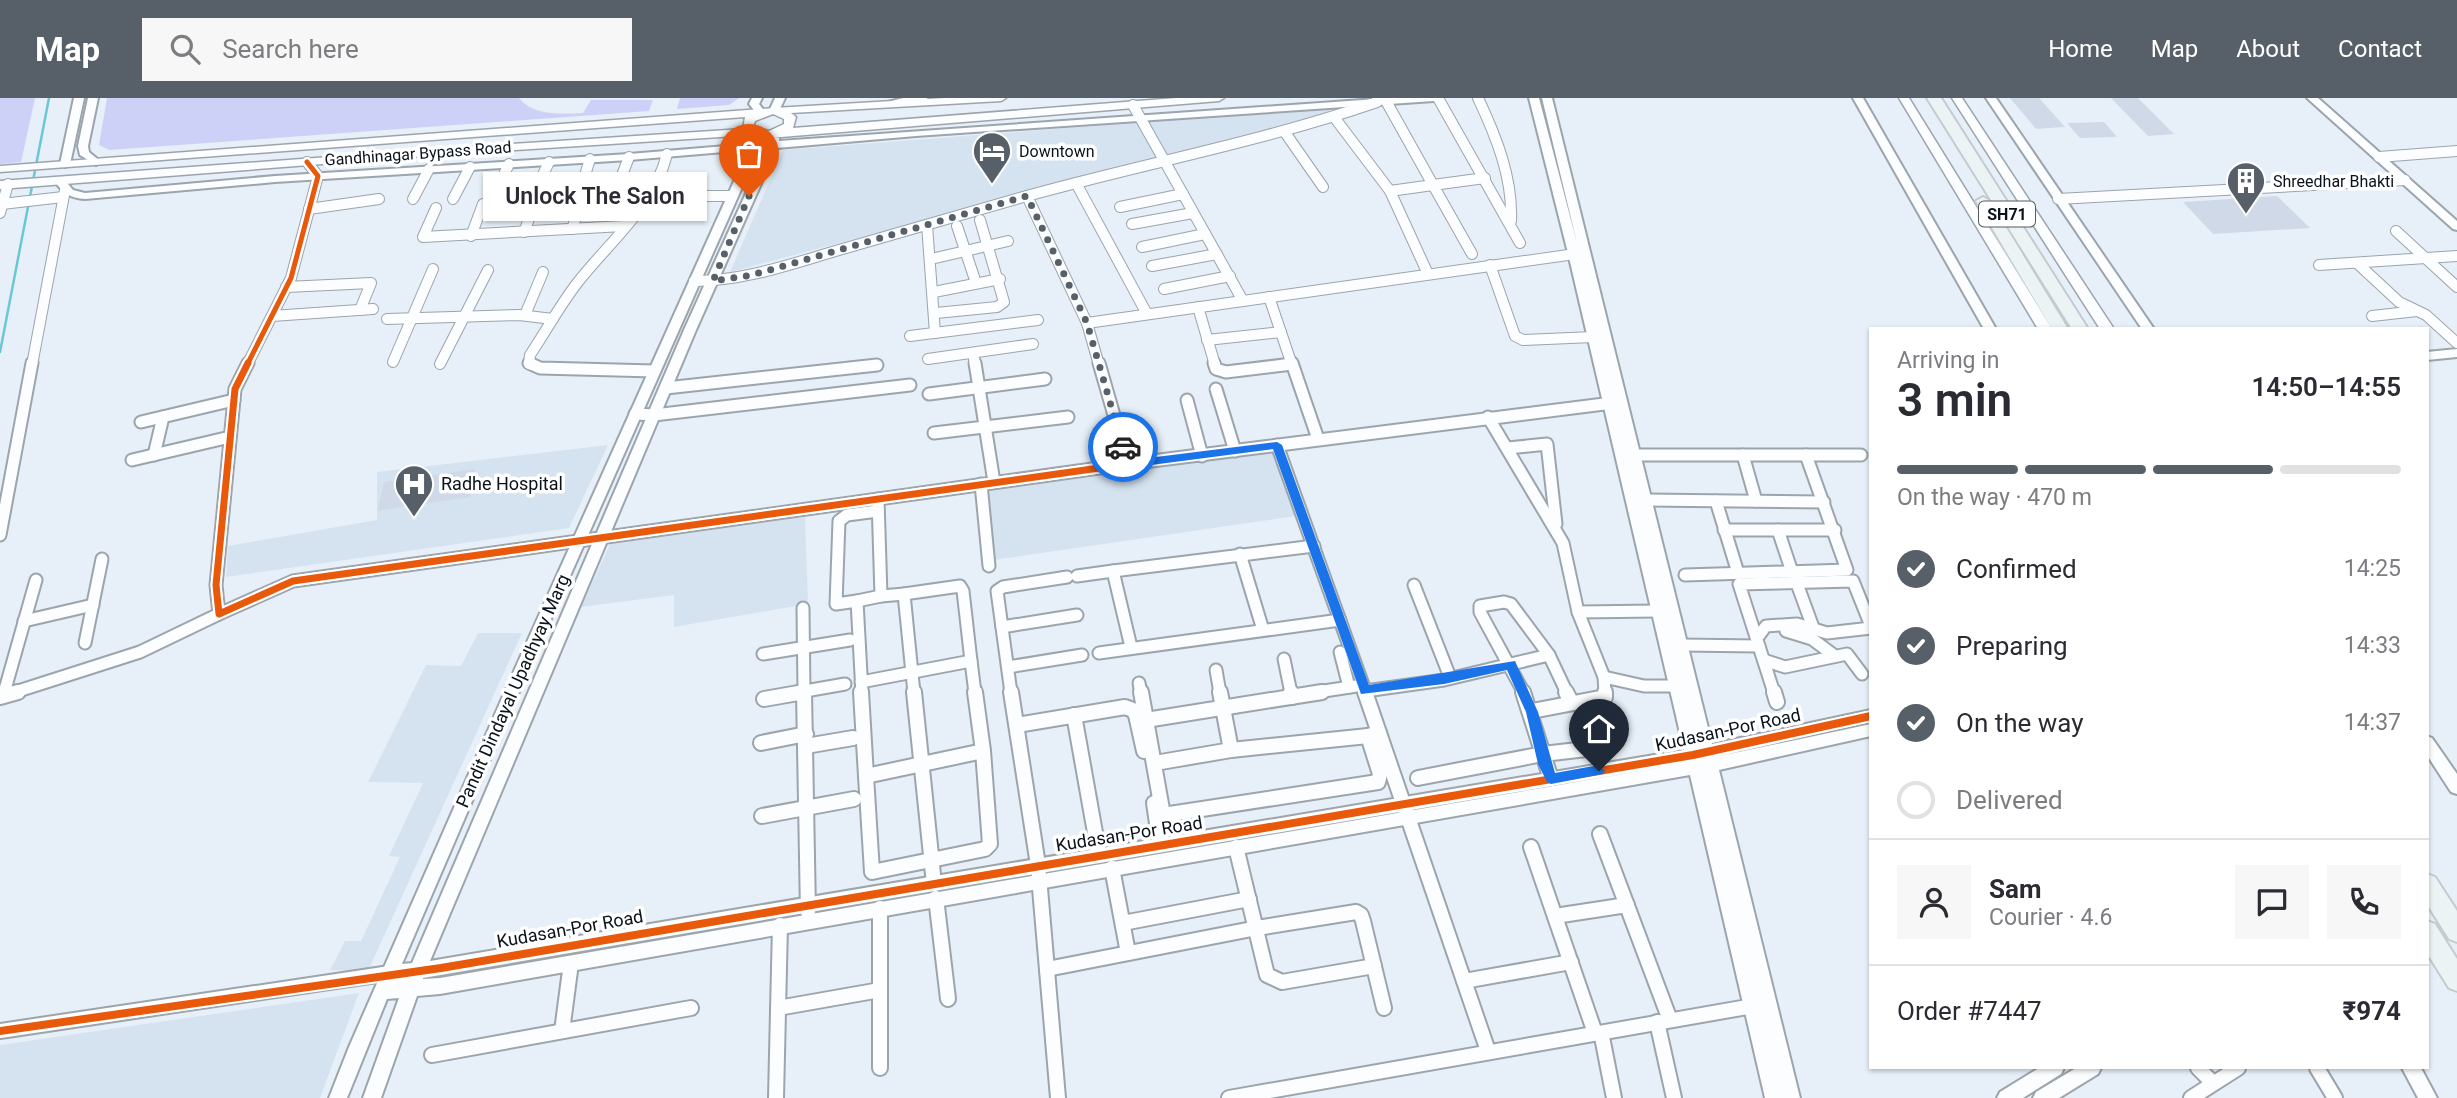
<!DOCTYPE html>
<html lang="en">
<head>
<meta charset="utf-8">
<style>
	body { margin:0; font-family:Roboto,sans-serif; background:#f7f7f7; color:#2b2b33; height:100vh; display:flex; flex-direction:column; font-size:26px; white-space:nowrap }
	* { box-sizing:border-box; margin:0 }
	p { font-size:23px; color:#7c7c81 }
	.icon { flex:none; width:38px; height:38px; fill:none; stroke:currentColor; stroke-width:2; stroke-linecap:round; stroke-linejoin:round }
	.map { position:relative; flex:1; overflow:hidden }
	.sheet { position:absolute; left:1869px; top:229px; width:560px; height:742px; display:flex; flex-direction:column; background:#fff; border-radius:0px; box-shadow:0 2px 5px #0004 }
	.sheet>* { flex:none }
	.pin { position:absolute; display:grid; place-items:center; width:60px; height:60px; color:#fff; margin:-72px -30px; border-radius:50% 50% 50% 0; rotate:-45deg; box-shadow:0 0 7px #0007 }
	.pin .icon { rotate:45deg }
	.courier { position:absolute; display:grid; place-items:center; width:70px; height:70px; margin:-35px; border:5px solid #1a73e8; border-radius:50%; background:#fff; color:#222; box-shadow:0 2px 9px #0007 }
	.bubble { position:absolute; height:49px; border-radius:0px; background:#fff; box-shadow:0 2px 5px #0004; font-size:23px; font-weight:600; line-height:49px; text-align:center }
	.summary em { font-style:normal; font-weight:600 }
	.summary div { display:flex; flex-direction:column-reverse }
	.summary { display:flex; align-items:center; justify-content:space-between; height:119px; padding:0 28px }
	h1 { font-size:46px; font-weight:600; line-height:52px }
	.bar { display:grid; grid-template-columns:repeat(4,1fr); gap:10px 7px; align-content:center; height:84px; padding:0 28px }
	.bar i { height:9px; border-radius:5px; background:#e1e1e2 }
	.bar .active { background:#576068 }
	.bar p { grid-column:span 4 }
	.line { display:flex; align-items:center; gap:18px; padding:0 28px; border-top:2px solid #e1e1e2 }
	.line div { flex:1 }
	.round { display:grid; place-items:center; flex:none; width:74px; height:74px; border-radius:0px; background:#f7f7f7 }
	ol { padding:0 28px; list-style:none }
	li { display:flex; align-items:center; gap:21px; height:77px }
	li p { margin-inline-start:auto }
	li .icon { padding:7px; border-radius:50%; background:#576068; color:#fff; stroke-width:4 }
	li:last-child { color:#7c7c81 }
	li i { width:38px; height:38px; border:4px solid #e1e1e2; border-radius:50% }
	header { display:flex; align-items:center; gap:42px; box-sizing:border-box; height:98px; padding:0 35px; background:#576068; color:#fff }
	header strong { font-size:33px }
	nav { display:flex; gap:38px; margin-inline-start:auto; font-size:24px }
	.search { width:490px; height:63px; background:#f7f7f7; display:flex; align-items:center; gap:18px; box-sizing:border-box; padding:0 24px; border-radius:0px; color:#7c7c81; font-size:26px }
	.map>svg:first-child { display:block }
</style>
</head>
<body>
<header>
<strong>Map</strong>
<div class="search"><svg class="icon" aria-label="search" viewBox="0 0 24 24"><circle cx="10" cy="10" r="6"/><path d="M15 15l6 6"/></svg>Search here</div>
<nav><a>Home</a><a>Map</a><a>About</a><a>Contact</a></nav>
</header>
<div class="map">
<svg width="2457" height="1000" viewBox="0 0 2457 1000">
	<rect width="100%" height="100%" fill="#e7f0f8"/>
	<!-- built -->
	<g fill="#d5e3f1">
		<path d="M1328,10L1330,15L730,174L783,52Z"/>
		<path d="M608,347L569,430L226,479L228,448L377,422V374Z"/>
		<path d="M1273,352L1296,418L994,462L989,390Z"/>
		<path d="M805,419L808,506L674,529V497L581,509L612,442Z"/>
		<path d="M478,535H522L368,873L330,872L345,843H361L400,759L389,758L423,685L368,684L426,567L461,568Z"/>
		<path d="M359,895L320,1000H0V947Z"/>
	</g>
	<!-- forest -->
	<g fill="#cdd1f7">
		<path d="M0,0H35L21,64L0,66Z"/>
		<path d="M107,0H519C533,18 562,16 583,15L591,2H653L649,13L109,52L99,47Z"/>
		<path d="M680,0H739L729,7L677,11Z"/>
	</g>
	<g fill="none" stroke-linecap="round" stroke-linejoin="round">
		<!-- stream -->
		<path stroke="#6ac7d6" stroke-width="2.5" d="M0,254L49,0"/>
	</g>
	<!-- building -->
	<g fill="#d0d9e8">
		<path d="M2010,0H2039L2065,29L2036,31Z"/>
		<path d="M2111,0H2138L2174,36L2148,38Z"/>
		<path d="M2104,24L2117,39L2080,40L2067,25Z"/>
		<path d="M2277,98L2310,130L2213,136L2183,104Z"/>
		<path d="M475,371L470,399L377,413L384,384Z"/>
	</g>
	<g fill="none" stroke-linecap="round" stroke-linejoin="round">
		<!-- minor-far2 casing -->
		<g stroke="#9ca4ac" stroke-width="12">
			<g id="minor-far2">
				<path d="M1438,0L1520,145"/>
				<path d="M1478,0C1496,38 1513,80 1511,123"/>
				<path d="M1133,7L1243,203"/>
				<path d="M1334,19L1390,93L1433,87L1386,3"/>
				<path d="M1284,33L1323,89"/>
				<path d="M2379,59L2457,53"/>
				<path d="M1076,85L1147,216"/>
				<path d="M581,90L590,61"/>
				<path d="M617,90L629,59"/>
				<path d="M1390,93L1428,176"/>
				<path d="M533,97L549,64"/>
				<path d="M650,98H732"/>
				<path d="M1027,98L1087,225L1099,267"/>
				<path d="M493,99L509,66"/>
				<path d="M413,101L429,71"/>
				<path d="M453,101L470,69"/>
				<path d="M2058,101L2405,82"/>
				<path d="M2,106L63,99"/>
				<path d="M1120,109L1183,96"/>
				<path d="M436,110L423,139L624,128"/>
				<path d="M309,111L379,101"/>
				<path d="M0,115L8,86"/>
				<path d="M1132,126L1193,115"/>
				<path d="M927,127L935,235"/>
				<path d="M957,128L976,185"/>
				<path d="M572,131L583,99"/>
				<path d="M2396,133L2457,189"/>
				<path d="M524,134L536,102"/>
				<path d="M471,138L483,106"/>
				<path d="M1142,149L1205,136"/>
				<path d="M1472,156L1433,87L1485,80"/>
				<path d="M931,161L1008,143"/>
				<path d="M2357,165L2399,204L2426,217L2457,245"/>
				<path d="M1490,167L1515,238L1523,242L1593,239"/>
				<path d="M2319,167L2457,158"/>
				<path d="M1152,168L1217,156"/>
				<path d="M694,183C744,183 791,166 839,152C900,134 962,117 1023,99C1141,66 1261,44 1377,4V0"/>
				<path d="M286,189L371,185L360,212"/>
				<path d="M1164,191L1230,178"/>
				<path d="M934,194L1000,181"/>
				<path d="M1269,199L1292,267"/>
				<path d="M1198,209L1215,267"/>
				<path d="M936,215L997,209L1004,204L980,122"/>
				<path d="M525,217L543,174"/>
				<path d="M272,218L373,211"/>
				<path d="M2372,218L2417,213"/>
				<path d="M387,221L519,217L553,221"/>
				<path d="M1087,225L1582,155"/>
				<path d="M910,238L1038,222"/>
				<path d="M1207,242L1281,234"/>
				<path d="M973,255L975,267"/>
				<path d="M928,261L1033,246"/>
				<path d="M393,264L433,171"/>
				<path d="M440,266L488,172"/>
				<path d="M32,267L65,92"/>
				<path d="M247,267L291,180L318,78L307,64"/>
				<path d="M532,267L529,266L530,257C546,233 560,207 578,184C610,143 654,109 667,56"/>
				<path d="M1284,267L1292,266"/>
			</g>
		</g>
		<!-- minor-far1 casing -->
		<g stroke="#9ca4ac" stroke-width="15">
			<g id="minor-far1">
				<path d="M248,265L235,291L216,487L219,516L293,483L1128,366"/>
				<path d="M529,265L540,270L654,273"/>
				<path d="M975,265L994,384"/>
				<path d="M1099,265L1128,366L1620,304"/>
				<path d="M1214,265L1216,271L1226,274L1292,266"/>
				<path d="M1292,265L1318,341"/>
				<path d="M666,290L877,267"/>
				<path d="M1216,291L1235,353"/>
				<path d="M929,296L1045,281"/>
				<path d="M1187,302L1202,358"/>
				<path d="M635,316L654,317L910,287"/>
				<path d="M1488,319L1563,445L1578,514L1604,579L1605,595"/>
				<path d="M141,324L234,302"/>
				<path d="M934,335L1068,319"/>
				<path d="M1277,347L1366,595"/>
				<path d="M1508,350L1547,346L1556,426"/>
				<path d="M154,357L163,319"/>
				<path d="M1624,357H1861"/>
				<path d="M1743,357L1756,403"/>
				<path d="M132,362L230,339"/>
				<path d="M981,386L989,468"/>
				<path d="M1646,402L1824,404"/>
				<path d="M1716,403L1738,475"/>
				<path d="M1724,432H1835"/>
				<path d="M1778,432L1792,474"/>
				<path d="M0,437L32,265"/>
				<path d="M1240,456L1263,532"/>
				<path d="M1685,477L1847,472L1806,357"/>
				<path d="M1077,478L1113,473"/>
				<path d="M1796,483L1814,532"/>
				<path d="M1414,487L1448,574L1447,579"/>
				<path d="M881,498L904,496L914,595"/>
				<path d="M857,503L836,506L839,423L847,417L878,413"/>
				<path d="M803,510L804,595"/>
				<path d="M1578,514L1658,513"/>
				<path d="M24,523L93,507"/>
				<path d="M1002,529L1077,517"/>
				<path d="M1786,533L1812,541L1835,558"/>
				<path d="M1757,540L1766,528L1797,526L1827,535L1871,530"/>
				<path d="M85,545L102,461"/>
				<path d="M1681,547L1759,548"/>
				<path d="M1131,549L1113,473L1314,448"/>
				<path d="M1340,554L1349,589"/>
				<path d="M1099,555L1340,522"/>
				<path d="M763,556L850,542"/>
				<path d="M1284,561L1291,595"/>
				<path d="M1764,562L1785,569L1847,556L1862,576"/>
				<path d="M971,563L975,595"/>
				<path d="M1008,569L1082,557"/>
				<path d="M1216,572L1220,595"/>
				<path d="M1604,579L1644,588H1676"/>
				<path d="M861,584L971,563L963,493L960,488L904,496"/>
				<path d="M1139,585L1141,595"/>
				<path d="M1365,593L1444,582L1549,557"/>
				<path d="M4,595L36,482"/>
				<path d="M12,595L140,554L219,516"/>
				<path d="M794,595L845,586"/>
				<path d="M862,595L857,503L881,498L878,401"/>
				<path d="M1011,595L997,493L1003,489L1067,479"/>
				<path d="M1311,595L1363,587"/>
				<path d="M1524,595L1480,514V508L1504,504L1511,506L1549,557L1567,595"/>
				<path d="M1774,595L1739,486L1853,483L1871,528"/>
			</g>
		</g>
		<!-- minor casing -->
		<g stroke="#9ca4ac" stroke-width="18">
			<g id="minor">
				<path d="M804,594L808,814"/>
				<path d="M861,594L866,678"/>
				<path d="M914,594L934,786"/>
				<path d="M975,594L983,653"/>
				<path d="M1011,594L1038,767L1058,1000"/>
				<path d="M1141,594L1163,717L1378,684L1380,676L1368,638L1379,635"/>
				<path d="M1291,594L1292,599"/>
				<path d="M1365,594L1488,953"/>
				<path d="M1523,594L1551,681"/>
				<path d="M1566,594L1571,604"/>
				<path d="M1774,594L1777,604"/>
				<path d="M3,598L4,594"/>
				<path d="M0,599L18,594"/>
				<path d="M764,601L804,594"/>
				<path d="M1532,613L1605,599V594"/>
				<path d="M1074,617L1099,757"/>
				<path d="M1146,622L1322,594"/>
				<path d="M1017,627L1125,609L1133,612L1136,617L1144,653"/>
				<path d="M761,645L806,636"/>
				<path d="M806,648L853,640"/>
				<path d="M1231,652L1368,638"/>
				<path d="M983,653L990,746L985,751L872,774L866,678Z"/>
				<path d="M1155,665L1231,652L1220,594"/>
				<path d="M1418,680L1543,656L1595,650"/>
				<path d="M1154,705L1160,746"/>
				<path d="M762,718L854,701"/>
				<path d="M1600,736L1670,922"/>
				<path d="M1236,749L1267,877L1282,884L1374,868"/>
				<path d="M1531,749L1595,935"/>
				<path d="M1112,770L1128,855"/>
				<path d="M936,800L948,901"/>
				<path d="M880,810V970"/>
				<path d="M1555,818L1627,807"/>
				<path d="M1123,825L1249,801"/>
				<path d="M1047,871L1257,830L1356,814L1361,817L1363,823L1384,910"/>
				<path d="M1464,883L1571,864"/>
				<path d="M778,910L880,892"/>
				<path d="M1657,924L1674,1000"/>
				<path d="M0,933L390,875"/>
				<path d="M562,933L571,865"/>
				<path d="M1602,939L1614,1000"/>
				<path d="M432,957L691,910"/>
				<path d="M2198,970L2213,985"/>
				<path d="M2317,970L2335,1000"/>
				<path d="M776,1000L780,827"/>
				<path d="M1229,1000L1753,908"/>
				<path d="M2191,1000L2238,970"/>
			</g>
		</g>
		<!-- tertiary casing -->
		<g stroke="#9ca4ac" stroke-width="4">
			<g id="tertiary">
				<path d="M74,0H84L70,66L65,69L60,66Z"/>
				<path d="M88,0H98L88,48L89,54L101,64L96,67L80,57L78,48Z"/>
				<path d="M752,0H762L759,6L766,15L764,17H758L749,6Z"/>
				<path d="M775,0H785L779,13L774,16L769,13Z"/>
				<path d="M903,0H928L923,3L889,8L884,5Z"/>
				<path d="M1391,0H1439L1434,3L916,38L777,50L696,232L430,863L1684,652L1568,155L1529,0H1539L1577,145L1542,0H1552L1712,646L1871,612V624L1715,659L1871,626V638L1719,672L1800,1000H1765L1690,677L440,896L417,898L381,1000H363L399,900L387,901L347,1000H329L349,949L514,573L748,52L629,62L275,84L85,101C70,100 62,95 54,82L55,80H63L73,92L85,95L275,78L629,56L750,46L751,40L748,34L753,31L757,32L761,40L760,45L769,44L775,39L779,40V43ZM759,51H766L684,232L412,865L402,866L528,573ZM1687,665L440,880L423,881V880Z"/>
				<path d="M1853,0H1863L1996,231H1984Z"/>
				<path d="M1986,0H1996L2154,231H2142Z"/>
				<path d="M2307,0H2318L2457,123V132L2453,131Z"/>
				<path d="M2457,251V259L2427,262V254Z"/>
				<path d="M2427,638L2432,640L2457,676V696L2451,694L2427,657Z"/>
				<path d="M2039,970H2064L2061,976L2023,1000H1997L2000,994Z"/>
				<path d="M2076,970H2101L2098,976L2059,1000H2033L2036,994Z"/>
				<path d="M2402,970H2421L2437,1000H2418Z"/>
			</g>
		</g>
		<!-- secondary casing -->
		<g stroke="#9ca4ac" stroke-width="3">
			<g id="secondary">
				<path d="M944,0H1006L1001,3L791,15L796,19L793,30L1176,0H1224L1219,3L769,40L752,37L452,56L0,91V83L452,50L743,31L745,19L0,74V68L774,10ZM773,16L784,21V26L769,33L753,29L755,23Z"/>
				<path d="M1899,0H1909L2052,231H2038Z"/>
				<path d="M1952,0H1962L2114,231H2100Z"/>
			</g>
		</g>
		<!-- primary casing -->
		<g stroke="#c5cacf" stroke-width="4">
			<g id="primary">
				<path d="M1927,0H1941L2088,231H2072Z"/>
				<path d="M1983,99L1990,103L2068,231H2052L1976,103Z"/>
				<path d="M2427,776L2435,779L2457,813V844L2449,841L2427,806Z"/>
				<path d="M2427,823L2435,826L2457,861V893L2449,890L2427,855Z"/>
			</g>
		</g>
		<!-- minor-far2 -->
		<use href="#minor-far2" stroke="#fbfdfe" stroke-width="10"/>
		<!-- minor-far1 -->
		<use href="#minor-far1" stroke="#fbfdfe" stroke-width="11"/>
		<!-- minor -->
		<use href="#minor" stroke="#fbfdfe" stroke-width="14"/>
		<!-- tertiary -->
		<use href="#tertiary" fill="#fbfdfe" fill-rule="evenodd"/>
		<!-- secondary -->
		<use href="#secondary" fill="#fbfdfe" fill-rule="evenodd"/>
		<!-- primary -->
		<use href="#primary" fill="#ecf3f5" fill-rule="evenodd"/>
		<!-- cycleway-far2 casing -->
		<g stroke="#fff" stroke-width="9">
			<path id="cycleway-far2" d="M247,267L291,180L318,78L307,64"/>
		</g>
		<!-- cycleway-far1 casing -->
		<g stroke="#fff" stroke-width="11">
			<path id="cycleway-far1" d="M248,265L235,291L216,487L219,516L293,483L1128,366"/>
		</g>
		<!-- cycleway casing -->
		<g stroke="#fff" stroke-width="12">
			<path id="cycleway" d="M0,933L441,870L1693,657L1871,618"/>
		</g>
		<!-- cycleway-far2 -->
		<use href="#cycleway-far2" stroke="#e8590c" stroke-width="5"/>
		<!-- cycleway-far1 -->
		<use href="#cycleway-far1" stroke="#e8590c" stroke-width="7"/>
		<!-- cycleway -->
		<use href="#cycleway" stroke="#e8590c" stroke-width="8"/>
	</g>
	<!-- route -->
	<path fill="#1a73e8" d="M1277,344L1282,347L1369,587L1515,563L1538,614L1555,675L1599,667L1605,673L1603,676L1551,686L1547,684L1538,666L1526,614L1507,572L1444,586L1361,596L1273,351L1128,370L1123,366L1118,349L1126,346L1132,362Z"/>
	<g fill="none" stroke-linecap="round" stroke-linejoin="round">
		<!-- done -->
		<path stroke="#576068" stroke-width="7" stroke-dasharray="0 12.6" d="M749,98L713,183L752,177L1027,98L1087,225L1123,349"/>
	</g>
	<!-- icons -->
	<defs>
		<g id="hotel-pin" transform="scale(2.0125)"><path d="M0 17L-7.5 6A9.5 9.5 0 1 1 7.5 6Z" fill="#576068" stroke="#fff"/><path d="M-6-4.5h1.5V1H6V5H4.5V3h-9V5H-6ZM-4 0a1.8 1.8 0 1 1 3.6 0ZM.5 0V-2.5h3Q6-2.5 6 0Z" fill="#fff"/></g>
		<g id="building-pin" transform="scale(2.0125)"><path d="M0 17L-7.5 6A9.5 9.5 0 1 1 7.5 6Z" fill="#576068" stroke="#fff"/><path d="M-4-6H4V6H1V3H-1V6H-4ZM-2.5-4.3h1.7v1.8h-1.7ZM.8-4.3h1.7v1.8H.8ZM-2.5-1h1.7V.8h-1.7ZM.8-1h1.7V.8H.8Z" fill="#fff"/></g>
		<g id="hospital-pin" transform="scale(2.0125)"><path d="M0 17L-7.5 6A9.5 9.5 0 1 1 7.5 6Z" fill="#576068" stroke="#fff"/><path d="M-5-5h3v3.5h4V-5h3V5h-3V1.5h-4V5h-3Z" fill="#fff"/></g>
	</defs>
	<g fill-rule="evenodd">
		<use href="#hotel-pin" x="992" y="53"/>
		<use href="#building-pin" x="2246" y="83"/>
		<use href="#hospital-pin" x="414" y="386"/>
	</g>
	<g text-anchor="middle" stroke-width="7" stroke-linejoin="round" paint-order="stroke">
		<!-- far-poi labels -->
		<g font-size="16" fill="#0a131b" stroke="#fff" text-anchor="start">
			<text x="1019" y="59">Downtown</text>
			<text x="2273" y="89">Shreedhar Bhakti</text>
		</g>
		<!-- far-street labels -->
		<g font-size="16" fill="#0a131b" stroke="#fff">
			<text transform="translate(418 55) rotate(-4)" y="6">Gandhinagar Bypass Road</text>
		</g>
		<!-- shield labels -->
		<rect fill="#fff" stroke="#545a5f" stroke-width="2" x="1979" y="103.5" width="56" height="25" rx="5"/>
		<g font-size="16" font-weight="bold" fill="#0a131b">
			<text x="2007" y="122">SH71</text>
		</g>
		<!-- poi labels -->
		<g font-size="18" fill="#0a131b" stroke="#fff" text-anchor="start">
			<text x="441" y="392">Radhe Hospital</text>
		</g>
		<!-- street labels -->
		<g font-size="18" fill="#0a131b" stroke="#fff">
			<text transform="translate(513 593) rotate(-66)" y="6">Pandit Dindayal Upadhyay Marg</text>
			<text transform="translate(1728 632) rotate(-12)" y="6">Kudasan-Por Road</text>
			<text transform="translate(1129 736) rotate(-9)" y="6">Kudasan-Por Road</text>
			<text transform="translate(570 831) rotate(-10)" y="6">Kudasan-Por Road</text>
		</g>
	</g>
</svg>
<div class="pin" style="left:749px;top:98px;background:#ea580c"><svg class="icon" aria-label="bag" viewBox="0 0 24 24"><path d="M5 8h14l-1 12H6zM9 8a3 3 0 0 1 6 0"/></svg></div>
<div class="pin" style="left:1599px;top:673px;background:#1f2937"><svg class="icon" aria-label="home" viewBox="0 0 24 24"><path d="M3 11l9-7 9 7M6 9v11h12V9"/></svg></div>
<div class="courier" style="left:1123px;top:349px"><svg class="icon" aria-label="car" viewBox="0 0 24 24"><path d="M5 17H2v-5l4-1 3-4h7l3 4 3 1v5h-3M9 17h6M6 11h13"/><circle cx="7" cy="17" r="2"/><circle cx="17" cy="17" r="2"/></svg></div>
<div class="bubble" style="left:483px;top:74px;width:224px">Unlock The Salon</div>
<section class="sheet">
<div class="summary"><div><h1>3 min</h1><p>Arriving in</p></div><em>14:50–14:55</em></div>
<div class="bar"><i class="active"></i><i class="active"></i><i class="active"></i><i></i><p>On the way · 470 m</p></div>
<ol>
<li><svg class="icon" aria-label="check" viewBox="0 0 24 24"><path d="M5 12l5 5 9-10"/></svg>Confirmed<p>14:25</p></li>
<li><svg class="icon" aria-label="check" viewBox="0 0 24 24"><path d="M5 12l5 5 9-10"/></svg>Preparing<p>14:33</p></li>
<li><svg class="icon" aria-label="check" viewBox="0 0 24 24"><path d="M5 12l5 5 9-10"/></svg>On the way<p>14:37</p></li>
<li><i></i>Delivered</li>
</ol>
<div class="line" style="height:126px"><a class="round"><svg class="icon" aria-label="person" viewBox="0 0 24 24"><circle cx="12" cy="8" r="4"/><path d="M4 21q1-7 8-7t8 7"/></svg></a><div><b>Sam</b><p>Courier · 4.6</p></div><a class="round"><svg class="icon" aria-label="chat" viewBox="0 0 24 24"><path d="M4 5h16v11H9l-5 4z"/></svg></a><a class="round"><svg class="icon" aria-label="phone" viewBox="0 0 24 24"><path d="M5 4h4l2 5-3 2q2 4 5 5l2-3 5 2v4C11 20 4 13 5 4z"/></svg></a></div>
<div class="line" style="height:91px"><div>Order #7447</div><b>₹974</b></div>
</section>
</div>
</body>
</html>
